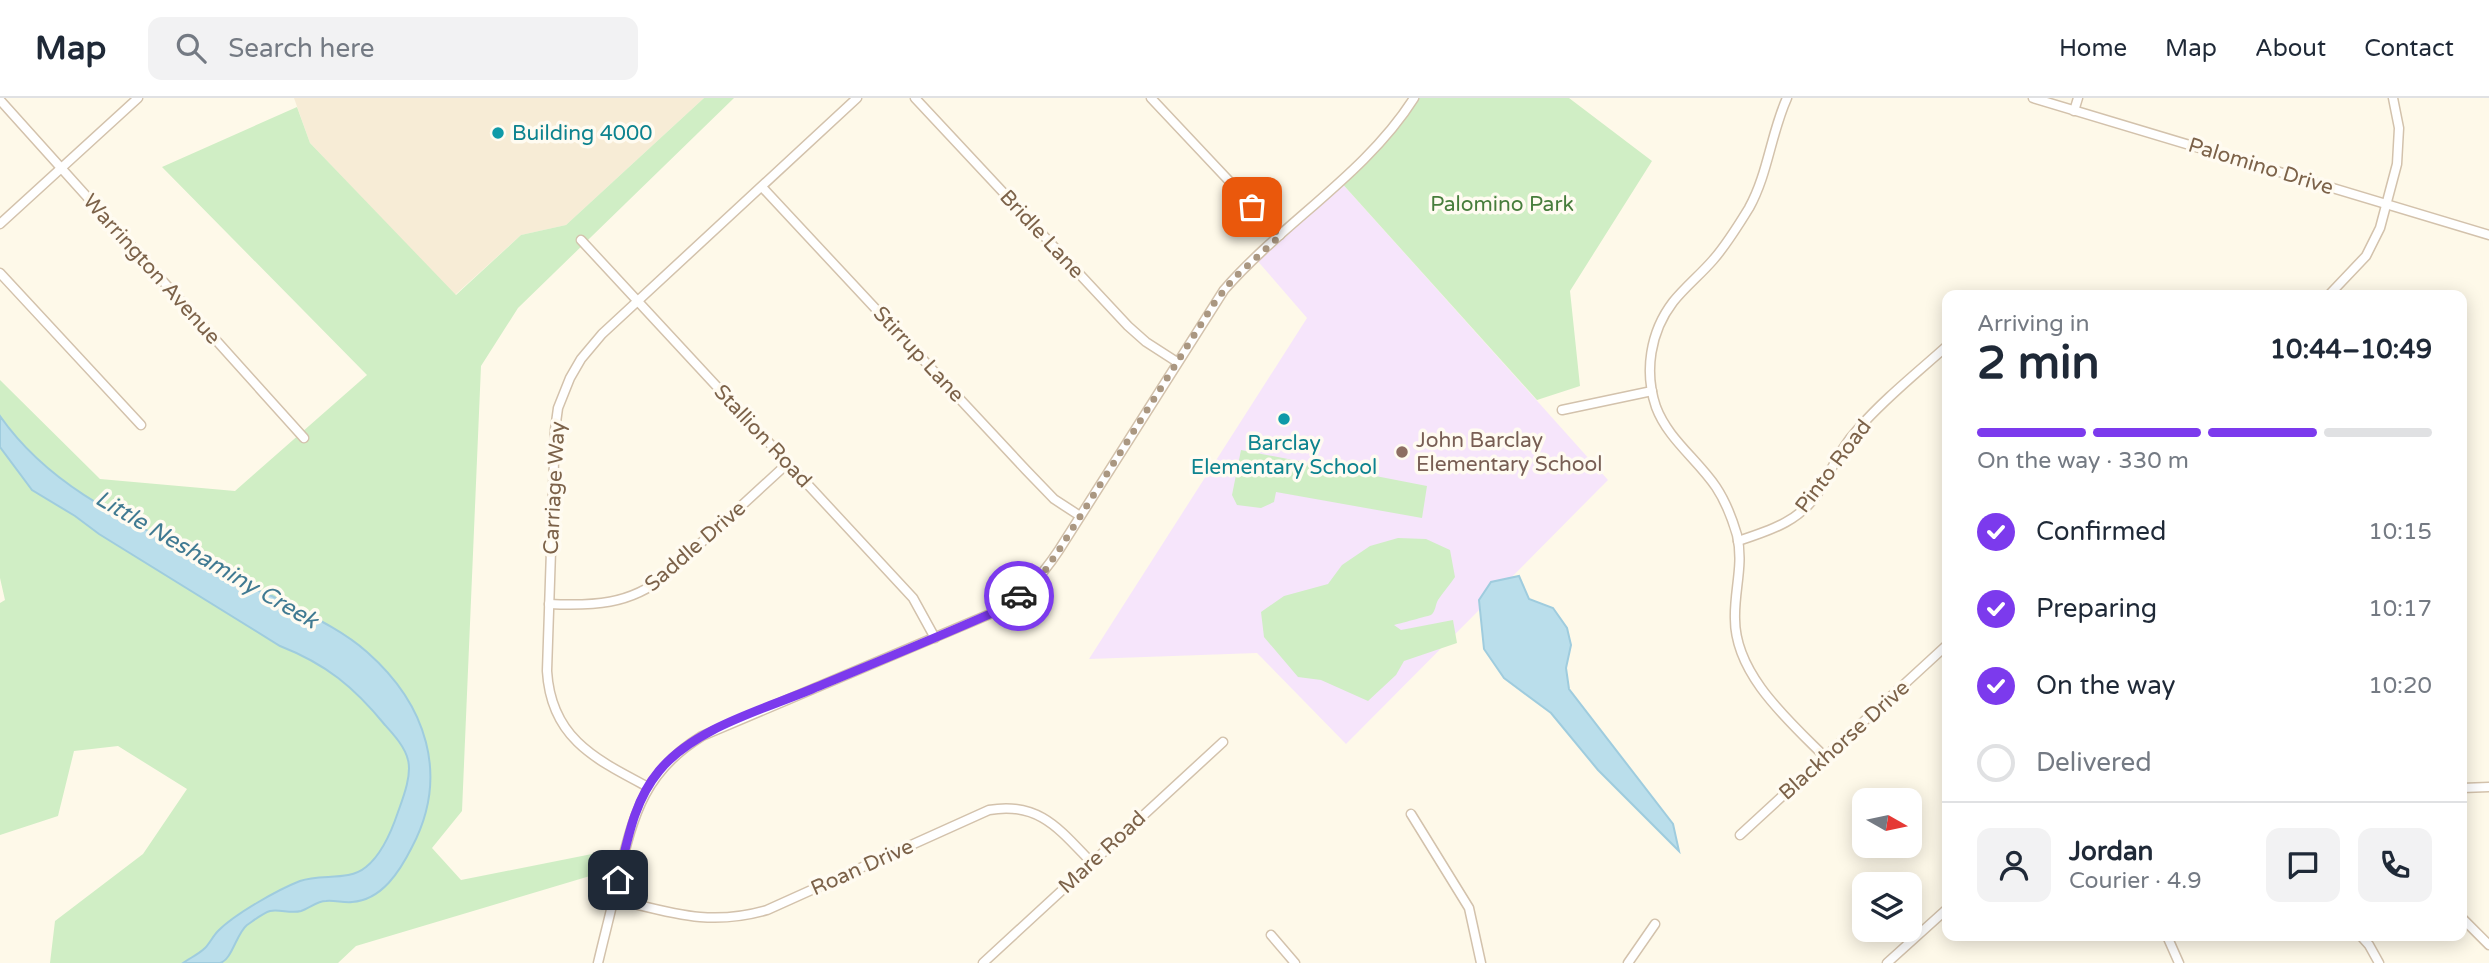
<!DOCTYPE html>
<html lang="en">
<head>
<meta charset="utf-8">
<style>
	body { margin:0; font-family:"Varela Round",sans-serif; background:#f2f2f3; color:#1f2937; height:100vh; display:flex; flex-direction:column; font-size:26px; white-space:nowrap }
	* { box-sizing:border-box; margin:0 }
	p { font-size:23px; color:#747a83 }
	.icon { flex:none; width:38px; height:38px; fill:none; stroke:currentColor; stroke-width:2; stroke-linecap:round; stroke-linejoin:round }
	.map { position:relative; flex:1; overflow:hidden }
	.panel { position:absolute; left:1942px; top:192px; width:525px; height:651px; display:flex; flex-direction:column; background:#fff; border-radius:14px; box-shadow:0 4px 18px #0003 }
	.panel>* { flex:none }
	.needle { width:46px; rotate:99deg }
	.controls { position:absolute; left:1852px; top:690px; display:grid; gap:14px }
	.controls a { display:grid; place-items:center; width:70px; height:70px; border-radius:14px; background:#fff; box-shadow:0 4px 18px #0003; font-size:35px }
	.pin { position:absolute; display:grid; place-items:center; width:60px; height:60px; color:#fff; margin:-30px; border-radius:14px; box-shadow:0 4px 10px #0006 }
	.courier { position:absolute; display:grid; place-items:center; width:70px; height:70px; margin:-35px; border:5px solid #7c3aed; border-radius:50%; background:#fff; color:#222; box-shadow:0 2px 9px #0007 }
	.summary em { font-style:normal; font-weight:700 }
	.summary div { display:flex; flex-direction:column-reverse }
	.summary { display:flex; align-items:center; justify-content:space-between; height:119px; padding:0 35px }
	h1 { font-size:46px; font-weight:700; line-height:52px }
	.bar { display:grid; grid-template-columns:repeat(4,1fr); gap:10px 7px; align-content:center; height:84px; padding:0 35px }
	.bar i { height:9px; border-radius:5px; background:#e0e1e3 }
	.bar .selected { background:#7c3aed }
	.bar p { grid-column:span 4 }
	.line { display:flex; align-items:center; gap:18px; padding:0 35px; border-top:2px solid #e0e1e3 }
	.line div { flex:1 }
	.round { display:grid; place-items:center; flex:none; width:74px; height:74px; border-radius:14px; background:#f2f2f3 }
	ol { padding:0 35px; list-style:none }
	li { display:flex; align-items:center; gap:21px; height:77px }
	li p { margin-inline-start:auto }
	li .icon { padding:7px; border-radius:50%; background:#7c3aed; color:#fff; stroke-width:4 }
	li:last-child { color:#747a83 }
	li i { width:38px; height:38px; border:4px solid #e0e1e3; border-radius:50% }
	header { display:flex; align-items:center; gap:42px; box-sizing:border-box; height:98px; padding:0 35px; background:#fff; border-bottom:2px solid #e0e1e3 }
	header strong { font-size:33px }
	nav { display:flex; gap:38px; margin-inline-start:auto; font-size:24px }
	.search { width:490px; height:63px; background:#f2f2f3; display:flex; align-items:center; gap:18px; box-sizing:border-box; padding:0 24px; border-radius:14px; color:#747a83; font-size:26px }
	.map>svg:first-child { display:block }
</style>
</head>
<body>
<header>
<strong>Map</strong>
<div class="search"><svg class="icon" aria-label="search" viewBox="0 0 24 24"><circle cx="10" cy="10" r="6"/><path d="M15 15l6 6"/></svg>Search here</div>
<nav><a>Home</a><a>Map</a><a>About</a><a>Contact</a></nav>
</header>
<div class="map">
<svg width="2489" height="865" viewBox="0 0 2489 865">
	<rect width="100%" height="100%" fill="#fef9e9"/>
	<!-- residential -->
	<path fill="#f7ecd6" d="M294,0H704L566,127L521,137L455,197L310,45Z"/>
	<!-- education -->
	<path fill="#f6e5fb" d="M1339,82L1608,382L1346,646L1257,555L1089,561L1307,220L1255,160Z"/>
	<!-- green -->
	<g fill="#d0eec5">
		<path d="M704,0H734L518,210L481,268L462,713L432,750L461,782L597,755L600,775L356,848L338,865H50L55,823L143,756L187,691L118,648L74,653L58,718L0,737V505L5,502L0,480V282L100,381L235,393L367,277L162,69L297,9L310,45L456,197L521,137L566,127Z"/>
		<path d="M1414,0H1569L1652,63L1570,193L1580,288L1537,302L1339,82L1381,44Z"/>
		<path d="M1241,352L1427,388L1422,420L1276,394L1274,404L1261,410L1237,407L1232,397Z"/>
		<path d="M1398,440L1426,441L1450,452L1455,479C1450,487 1443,494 1438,502C1435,507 1436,513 1431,517C1428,518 1398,526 1394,527L1401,532L1453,522L1457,545L1404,563L1396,577L1368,603L1321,582L1298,579L1264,539L1261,514L1284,498L1328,486L1342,467L1370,448Z"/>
	</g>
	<!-- water -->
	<g fill="#badeeb" stroke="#9fccde" stroke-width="2">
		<path d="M0,318C49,388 123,421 198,457C210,477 255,490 276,500C307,516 341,531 367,554C426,606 450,677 412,749C400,773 382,802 352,804C344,805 334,802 326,803C317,803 310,810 301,813C291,816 280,811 270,813C263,815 253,823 247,827C236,836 232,862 220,865C210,865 194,865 183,865C190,860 199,856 205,850C210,845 213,838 218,833C235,816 277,792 300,783C321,775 348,784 366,769C381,757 392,732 398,714C403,700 412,677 408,662C405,649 394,637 385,627C354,589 326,566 280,548L99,436L75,418L32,392L0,349Z"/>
		<path d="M1519,478L1529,501L1553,510L1567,530L1571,547L1566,570L1569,591L1673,726L1679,753L1598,672L1551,615L1504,580L1484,551L1479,502L1491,484Z"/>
	</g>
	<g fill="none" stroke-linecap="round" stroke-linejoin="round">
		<!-- street casing -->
		<g stroke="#d3c2ac" stroke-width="11">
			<g id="street">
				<path d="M915,0L1128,228L1146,244L1177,264"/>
				<path d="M1151,0L1280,137"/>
				<path d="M1787,0C1771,35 1768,76 1749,110C1738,128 1727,146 1713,162C1700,177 1685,189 1673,204C1650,234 1644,274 1656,309C1668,341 1697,361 1716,389C1726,404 1732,420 1737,437C1744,467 1734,492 1735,521C1735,576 1788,622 1825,659"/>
				<path d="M2033,0L2489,137"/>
				<path d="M0,2L304,340"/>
				<path d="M2074,13L2078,0"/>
				<path d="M762,89L1026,372L1054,401L1080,418"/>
				<path d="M0,126L138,0"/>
				<path d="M581,142L913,500L935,540"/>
				<path d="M0,175L141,327"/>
				<path d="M2328,198L2366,158L2380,130L2397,66L2399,30L2393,0"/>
				<path d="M1562,312L1652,293"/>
				<path d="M1738,443C1772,432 1803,422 1821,390C1833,369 1841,349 1858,331C1885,300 1918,274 1948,247"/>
				<path d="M549,506C592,508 630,507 665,478L788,365"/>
				<path d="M648,689C595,661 551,640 547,573L555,332L558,310L570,280L581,261L602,236L857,0"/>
				<path d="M2462,690L2489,689"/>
				<path d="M1411,716L1469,810L1481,865"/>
				<path d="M1740,737L1948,546"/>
				<path d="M614,801C670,814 708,829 767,812L989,712C1039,703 1060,732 1091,764"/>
				<path d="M2462,820L2489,847"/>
				<path d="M1271,837L1295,865"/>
				<path d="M2167,838L2179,865"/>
				<path d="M2361,838L2369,847L2379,865"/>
				<path d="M598,865C605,835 613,806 619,776C634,715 645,673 702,638L990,516C1021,500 1040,481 1059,452L1224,192C1282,125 1366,76 1414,0"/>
				<path d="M983,865L1223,644"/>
				<path d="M1628,865L1655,826"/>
				<path d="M1887,865L1948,810"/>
			</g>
		</g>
		<!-- street -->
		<use href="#street" stroke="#fff" stroke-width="8"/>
	</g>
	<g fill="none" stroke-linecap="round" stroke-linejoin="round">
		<!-- done -->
		<path stroke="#aa9781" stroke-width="7" stroke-dasharray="0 12.6" d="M1019,498L1042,477L1059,452L1215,204L1233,181L1280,138L1252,109"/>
		<!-- route -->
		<path stroke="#7c3aed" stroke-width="9" d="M618,782C627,745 633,704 659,673C694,630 762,612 812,591C872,566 931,542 990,516L1019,498"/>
	</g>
	<!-- markers -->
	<g fill="#0f9aa8" stroke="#fffbf1" stroke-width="2.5">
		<circle cx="498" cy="35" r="7"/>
		<circle cx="1284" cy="321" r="7"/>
	</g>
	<circle fill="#8d6e63" stroke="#fffbf1" stroke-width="2.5" cx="1402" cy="354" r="7"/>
	<g text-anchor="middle" stroke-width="7" stroke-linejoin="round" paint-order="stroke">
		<!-- culture labels -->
		<g font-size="21" fill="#0d838f" stroke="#fffbf1" text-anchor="start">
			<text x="512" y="42">Building 4000</text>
			<text x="1284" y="352" text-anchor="middle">Barclay<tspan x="1284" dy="24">Elementary School</tspan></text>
		</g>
		<!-- street labels -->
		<g font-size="21" fill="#7c6249" stroke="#fffbf1">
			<text transform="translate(2261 68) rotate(17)" y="7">Palomino Drive</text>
			<text transform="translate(1042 136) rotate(47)" y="7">Bridle Lane</text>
			<text transform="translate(152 171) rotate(48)" y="7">Warrington Avenue</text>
			<text transform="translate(919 256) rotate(47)" y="7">Stirrup Lane</text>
			<text transform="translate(763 338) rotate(47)" y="7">Stallion Road</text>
			<text transform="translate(1833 368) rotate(-53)" y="7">Pinto Road</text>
			<text transform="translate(554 390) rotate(-87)" y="7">Carriage Way</text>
			<text transform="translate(695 448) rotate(-41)" y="7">Saddle Drive</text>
			<text transform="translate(1844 642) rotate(-42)" y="7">Blackhorse Drive</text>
			<text transform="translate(1102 754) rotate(-43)" y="7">Mare Road</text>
			<text transform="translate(862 769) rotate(-24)" y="7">Roan Drive</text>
		</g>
		<!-- park labels -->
		<g font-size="21" fill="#477d3c" stroke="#fffbf1">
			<text x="1502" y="113">Palomino Park</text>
		</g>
		<!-- education labels -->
		<g font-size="21" fill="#785e54" stroke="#fffbf1" text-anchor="start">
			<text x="1416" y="349">John Barclay<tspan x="1416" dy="24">Elementary School</tspan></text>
		</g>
		<!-- water labels -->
		<g font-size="23" font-style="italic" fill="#407a92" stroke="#fffbf1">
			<text transform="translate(207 461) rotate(30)" y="8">Little Neshaminy Creek</text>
		</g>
	</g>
</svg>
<div class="controls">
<a><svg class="needle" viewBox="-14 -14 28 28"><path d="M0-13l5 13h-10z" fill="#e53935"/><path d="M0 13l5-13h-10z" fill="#747a83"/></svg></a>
<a><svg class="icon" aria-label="layers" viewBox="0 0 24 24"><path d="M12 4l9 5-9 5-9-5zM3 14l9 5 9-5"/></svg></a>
</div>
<div class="pin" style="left:1252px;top:109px;background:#ea580c"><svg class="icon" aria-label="bag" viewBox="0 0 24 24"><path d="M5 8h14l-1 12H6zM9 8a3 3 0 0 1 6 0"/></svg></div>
<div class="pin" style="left:618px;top:782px;background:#1f2937"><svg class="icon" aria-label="home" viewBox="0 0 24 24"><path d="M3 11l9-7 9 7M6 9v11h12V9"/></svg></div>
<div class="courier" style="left:1019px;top:498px"><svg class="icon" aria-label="car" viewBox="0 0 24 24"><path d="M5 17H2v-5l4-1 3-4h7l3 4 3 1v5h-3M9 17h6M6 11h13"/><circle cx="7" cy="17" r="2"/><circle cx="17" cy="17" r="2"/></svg></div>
<section class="panel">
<div class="summary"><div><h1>2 min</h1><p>Arriving in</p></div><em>10:44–10:49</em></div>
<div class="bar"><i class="selected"></i><i class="selected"></i><i class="selected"></i><i></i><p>On the way · 330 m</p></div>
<ol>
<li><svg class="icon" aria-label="check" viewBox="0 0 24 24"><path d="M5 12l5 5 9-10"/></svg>Confirmed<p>10:15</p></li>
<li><svg class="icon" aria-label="check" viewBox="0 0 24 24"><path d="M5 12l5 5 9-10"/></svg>Preparing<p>10:17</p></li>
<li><svg class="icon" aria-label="check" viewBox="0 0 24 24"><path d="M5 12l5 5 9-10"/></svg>On the way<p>10:20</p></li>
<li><i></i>Delivered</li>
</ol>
<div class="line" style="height:126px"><a class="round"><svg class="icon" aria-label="person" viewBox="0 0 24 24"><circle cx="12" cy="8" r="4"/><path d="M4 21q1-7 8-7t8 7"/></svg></a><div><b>Jordan</b><p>Courier · 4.9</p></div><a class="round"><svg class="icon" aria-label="chat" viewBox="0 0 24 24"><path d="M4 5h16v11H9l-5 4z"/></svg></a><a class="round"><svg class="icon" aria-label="phone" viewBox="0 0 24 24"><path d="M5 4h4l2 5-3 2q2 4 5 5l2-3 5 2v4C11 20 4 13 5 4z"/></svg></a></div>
</section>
</div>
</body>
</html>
